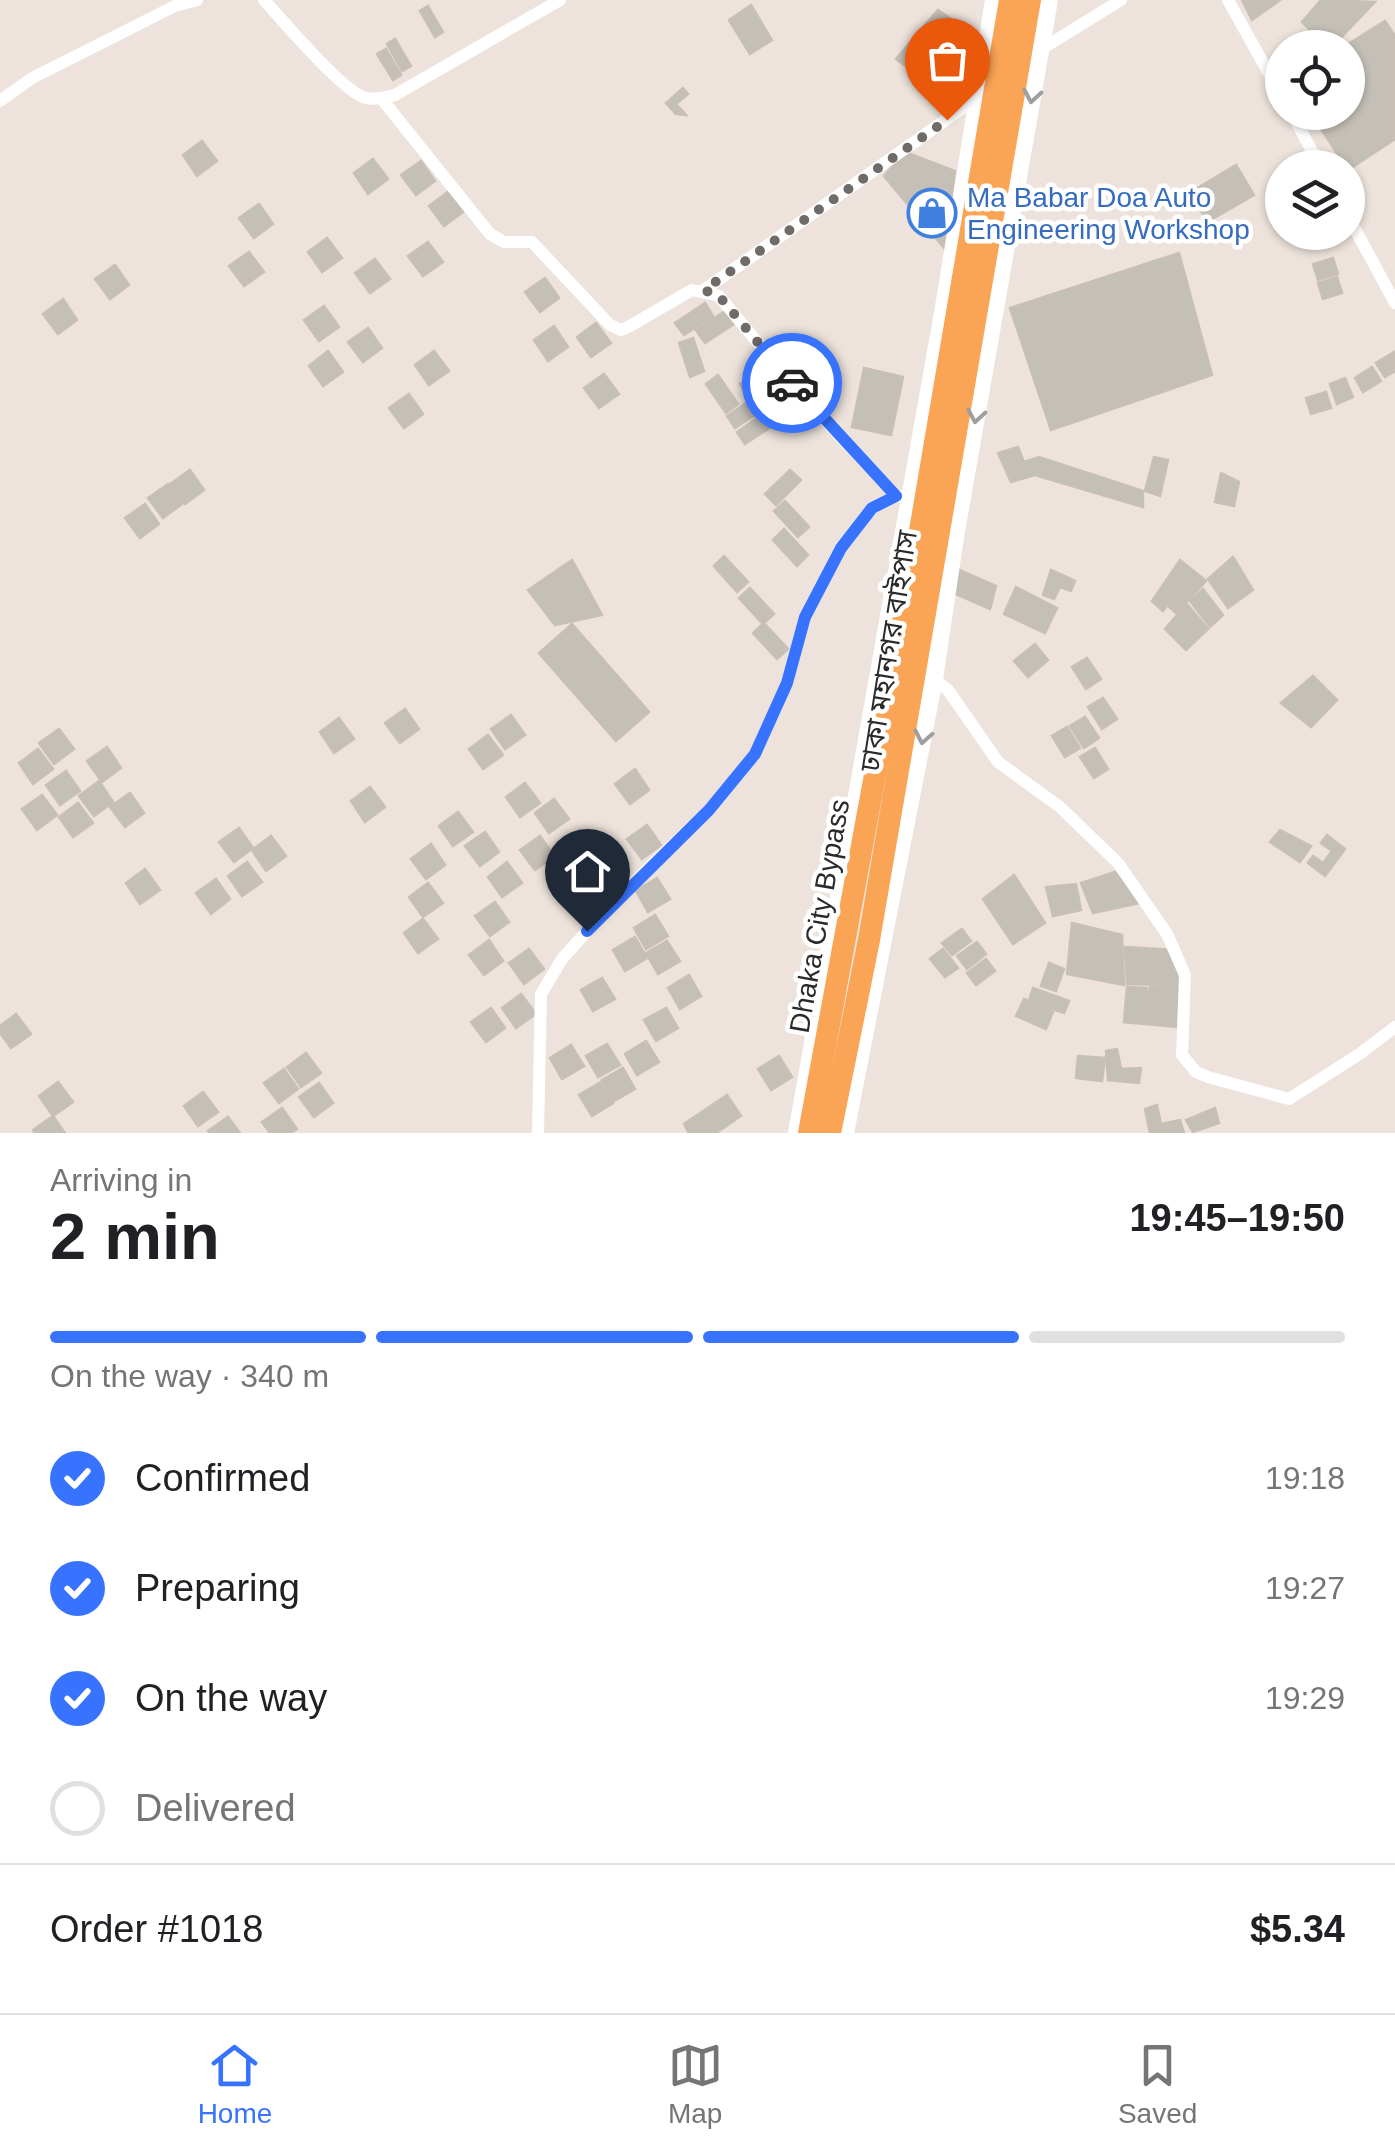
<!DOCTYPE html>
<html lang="en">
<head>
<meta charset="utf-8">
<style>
	body { margin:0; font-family:Helvetica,"Noto Sans Bengali",sans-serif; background:#f2f2f2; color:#202124; height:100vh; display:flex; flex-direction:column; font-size:38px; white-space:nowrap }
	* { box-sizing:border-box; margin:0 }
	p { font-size:32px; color:#757577 }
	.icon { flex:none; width:55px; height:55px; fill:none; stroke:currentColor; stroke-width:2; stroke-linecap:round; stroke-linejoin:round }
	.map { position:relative; height:1133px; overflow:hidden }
	.side { display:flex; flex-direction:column; background:#fff; flex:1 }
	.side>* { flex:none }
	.tools { position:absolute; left:1265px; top:30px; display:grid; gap:20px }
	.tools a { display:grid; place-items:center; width:100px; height:100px; border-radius:50%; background:#fff; box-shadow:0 2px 8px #0004; font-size:50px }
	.pin { position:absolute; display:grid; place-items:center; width:85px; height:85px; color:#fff; margin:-102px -42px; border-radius:50% 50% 50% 0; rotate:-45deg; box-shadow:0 0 10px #0007 }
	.pin .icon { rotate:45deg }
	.courier { position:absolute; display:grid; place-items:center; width:100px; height:100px; margin:-50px; border:8px solid #3773ff; border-radius:50%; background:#fff; color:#222; box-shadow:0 2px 12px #0007 }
	.headline em { font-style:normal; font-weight:700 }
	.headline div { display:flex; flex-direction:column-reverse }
	.headline { display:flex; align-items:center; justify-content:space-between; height:170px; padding:0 50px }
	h1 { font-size:65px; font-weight:700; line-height:75px }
	.bar { display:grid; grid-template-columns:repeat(4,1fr); gap:15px 10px; align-content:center; height:120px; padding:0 50px }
	.bar i { height:12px; border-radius:8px; background:#e0e0e0 }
	.bar .on { background:#3773ff }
	.bar p { grid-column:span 4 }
	.line { display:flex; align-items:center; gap:25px; padding:0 50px; border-top:2px solid #e0e0e0 }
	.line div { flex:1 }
	ol { padding:0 50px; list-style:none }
	li { display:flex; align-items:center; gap:30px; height:110px }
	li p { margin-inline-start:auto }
	li .icon { padding:10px; border-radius:50%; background:#3773ff; color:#fff; stroke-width:4 }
	li:last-child { color:#757577 }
	li i { width:55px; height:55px; border:5px solid #e0e0e0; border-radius:50% }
	.tab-bar { display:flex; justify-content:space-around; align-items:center; height:140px; border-top:2px solid #e0e0e0; background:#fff; font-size:28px; color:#757577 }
	.tab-bar a { display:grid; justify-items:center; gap:5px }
	.tab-bar .on { color:#3773ff }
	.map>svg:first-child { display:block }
</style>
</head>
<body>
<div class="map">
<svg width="1395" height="1133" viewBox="0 0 1395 1133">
	<rect width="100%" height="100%" fill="#ede3dc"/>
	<!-- building -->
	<g fill="#c4bfb7" stroke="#c8bfb5" stroke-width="2.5">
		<path d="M1242,0H1280L1252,20Z"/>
		<path d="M1321,0L1375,2L1331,48H1284L1313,33L1302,22Z"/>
		<path d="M751,5L772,40L750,54L729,20Z"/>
		<path d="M428,6L443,32L435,37L420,11Z"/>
		<path d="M938,10L973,34L958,104L896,59Z"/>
		<path d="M1385,21L1395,36V139L1348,170L1310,112H1348V48H1342Z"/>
		<path d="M395,39L411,66L402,71L387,44Z"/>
		<path d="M386,49L401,75L393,80L377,54Z"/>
		<path d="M683,88L688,94L676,104L686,115L676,114L666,103Z"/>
		<path d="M202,141L217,161L197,176L183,155Z"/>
		<path d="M905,152L955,171L945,249L884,176Z"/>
		<path d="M373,159L388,179L368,194L354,173Z"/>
		<path d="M421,161L435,181L416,195L401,175Z"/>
		<path d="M1236,165L1254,195L1207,222L1191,192Z"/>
		<path d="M449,191L463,212L444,226L429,206Z"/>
		<path d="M259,204L273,224L254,238L239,218Z"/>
		<path d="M327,238L342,258L322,272L308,252Z"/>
		<path d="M428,242L443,262L423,276L408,256Z"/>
		<path d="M249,252L264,272L244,286L229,266Z"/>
		<path d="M1179,253L1212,375L1051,430L1010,308Z"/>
		<path d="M1333,258L1338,274L1318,280L1313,264Z"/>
		<path d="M375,259L390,279L370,293L355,273Z"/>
		<path d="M115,265L129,285L110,299L95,279Z"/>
		<path d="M1337,277L1342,293L1323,299L1318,283Z"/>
		<path d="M545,278L559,298L540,312L525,292Z"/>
		<path d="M63,299L77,320L58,334L43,314Z"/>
		<path d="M705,303L713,316L684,335L675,323Z"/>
		<path d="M324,306L339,327L319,341L304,320Z"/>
		<path d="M725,311L734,324L705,343L696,330Z"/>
		<path d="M596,323L611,343L591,357L577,337Z"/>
		<path d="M554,326L568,347L548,361L534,340Z"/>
		<path d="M368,328L382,348L363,362L348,342Z"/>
		<path d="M693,338L704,371L690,377L679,343Z"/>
		<path d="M328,351L343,372L323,386L309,366Z"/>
		<path d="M434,351L449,371L429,385L415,365Z"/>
		<path d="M1394,352L1395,371L1385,377L1376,363Z"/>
		<path d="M769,365L778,377L748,397L740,384Z"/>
		<path d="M1372,367L1381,381L1363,392L1355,378Z"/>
		<path d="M864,368L903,377L891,435L852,427Z"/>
		<path d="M604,374L619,394L599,408L584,388Z"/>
		<path d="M718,375L738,404L726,413L706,384Z"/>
		<path d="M1345,378L1353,397L1337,404L1330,384Z"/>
		<path d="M776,386L797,414L786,423L764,395Z"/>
		<path d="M1326,392L1331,408L1311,414L1306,398Z"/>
		<path d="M409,394L423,414L404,428L389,408Z"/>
		<path d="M756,396L764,409L735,428L727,416Z"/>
		<path d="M766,412L774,425L745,444L737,432Z"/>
		<path d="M1018,447L1024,462L1039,457L1143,491V507L1035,475L1011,482L998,453Z"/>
		<path d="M1154,457L1168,460L1160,496L1145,491Z"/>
		<path d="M190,470L204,490L185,504L170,484Z"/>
		<path d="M790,470L801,480L776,505L765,494Z"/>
		<path d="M1221,473L1239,482L1234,506L1215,502Z"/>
		<path d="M168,484L182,504L163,518L148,498Z"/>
		<path d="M785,501L809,527L798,537L774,511Z"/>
		<path d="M145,504L159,524L140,538L125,518Z"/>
		<path d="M784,529L808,555L797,566L773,540Z"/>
		<path d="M724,556L748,582L737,592L714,566Z"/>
		<path d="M1233,557L1253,590L1228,608L1208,579Z"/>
		<path d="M572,560L602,615L555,625L528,590Z"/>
		<path d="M1180,560L1206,581L1176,613L1167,605L1163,611L1152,601Z"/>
		<path d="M957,569L996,586L990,609L949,591Z"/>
		<path d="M1051,570L1075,581L1071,591L1060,587L1054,599L1043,595Z"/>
		<path d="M1016,587L1057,608L1045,633L1004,614Z"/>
		<path d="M750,588L774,614L763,624L739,598Z"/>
		<path d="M1203,589L1223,615L1210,627L1190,601Z"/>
		<path d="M1187,604L1208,629L1186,650L1165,629Z"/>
		<path d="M764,623L788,649L777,659L753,633Z"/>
		<path d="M572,624L649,712L616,741L539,653Z"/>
		<path d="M1035,644L1048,660L1028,677L1014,661Z"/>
		<path d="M1087,658L1101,679L1086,689L1072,667Z"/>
		<path d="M1313,676L1337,700L1311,727L1281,703Z"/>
		<path d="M1103,698L1117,719L1102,729L1088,707Z"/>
		<path d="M405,709L419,729L400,743L385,723Z"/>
		<path d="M511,715L525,735L505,749L491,729Z"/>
		<path d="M1085,717L1099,738L1084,748L1070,726Z"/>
		<path d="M339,718L354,739L334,753L320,732Z"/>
		<path d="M1067,727L1080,748L1065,757L1052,736Z"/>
		<path d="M59,729L74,749L54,764L39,743Z"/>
		<path d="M488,735L503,755L483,769L469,749Z"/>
		<path d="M107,747L121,768L102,782L87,761Z"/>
		<path d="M1095,748L1108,769L1094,778L1080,757Z"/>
		<path d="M38,749L53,769L33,784L19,763Z"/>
		<path d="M635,769L649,790L630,804L615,784Z"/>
		<path d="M66,771L80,791L60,805L46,785Z"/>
		<path d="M99,781L113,802L94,816L79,796Z"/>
		<path d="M525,783L540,803L520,817L506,797Z"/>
		<path d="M370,787L385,807L365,822L351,801Z"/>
		<path d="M130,793L144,813L125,827L110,807Z"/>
		<path d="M42,795L57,815L37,830L22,809Z"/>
		<path d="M554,799L569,819L549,833L535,813Z"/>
		<path d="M78,803L93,823L73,837L59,817Z"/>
		<path d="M458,812L473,832L453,846L439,826Z"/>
		<path d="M647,825L661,845L642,859L627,839Z"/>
		<path d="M239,828L253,848L234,862L219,842Z"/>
		<path d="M1280,830L1311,846L1300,862L1270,842Z"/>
		<path d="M485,832L499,852L480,866L465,846Z"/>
		<path d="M1327,835L1345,849L1325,876L1308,863L1313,856L1323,863L1332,851L1321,843Z"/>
		<path d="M271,836L286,856L266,871L252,850Z"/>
		<path d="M540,836L554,856L535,870L520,850Z"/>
		<path d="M431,844L445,865L426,879L411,859Z"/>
		<path d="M247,862L262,882L242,896L228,876Z"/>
		<path d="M507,862L522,883L502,897L488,877Z"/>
		<path d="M145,869L160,890L140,904L126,883Z"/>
		<path d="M1121,870L1140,903L1093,913L1081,883Z"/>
		<path d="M1014,875L1045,923L1013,944L983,899Z"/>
		<path d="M657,878L670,899L648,912L636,891Z"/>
		<path d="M216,879L230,899L211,914L196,893Z"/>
		<path d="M428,883L443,903L423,917L409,897Z"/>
		<path d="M1076,884L1081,910L1053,916L1046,887Z"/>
		<path d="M495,902L509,922L490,936L475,916Z"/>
		<path d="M655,915L668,936L646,949L634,928Z"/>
		<path d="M423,919L438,939L418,953L404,933Z"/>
		<path d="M1072,923L1122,935L1124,985L1067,974Z"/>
		<path d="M962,929L971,941L952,955L942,943Z"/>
		<path d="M635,937L647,958L625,971L613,950Z"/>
		<path d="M489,940L503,961L484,975L469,955Z"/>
		<path d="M667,941L680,961L658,974L646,953Z"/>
		<path d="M977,942L986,954L967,969L957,956Z"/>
		<path d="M1125,947L1175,950L1180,985L1127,984Z"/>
		<path d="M529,949L544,969L524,984L509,963Z"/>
		<path d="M943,949L958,968L945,977L930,959Z"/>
		<path d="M986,959L995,971L976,985L967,973Z"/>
		<path d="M1049,963L1064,969L1056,991L1041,986Z"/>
		<path d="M689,975L701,996L680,1009L668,988Z"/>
		<path d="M602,978L615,999L593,1011L581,990Z"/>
		<path d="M1127,987L1147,988V1005L1178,1008L1180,1027L1124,1022Z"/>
		<path d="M1150,987H1179V1006L1148,1004Z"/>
		<path d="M1033,988L1069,1001L1064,1013L1029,1001Z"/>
		<path d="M521,994L536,1014L516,1028L502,1008Z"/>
		<path d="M1024,999L1053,1012L1046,1029L1016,1016Z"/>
		<path d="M491,1008L505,1028L486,1042L471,1022Z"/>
		<path d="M666,1008L678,1028L656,1041L644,1020Z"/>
		<path d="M16,1014L31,1034L11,1048L0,1033V1026Z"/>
		<path d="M646,1041L659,1062L637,1075L625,1054Z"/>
		<path d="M607,1044L620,1065L598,1077L586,1056Z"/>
		<path d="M571,1045L584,1066L562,1079L550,1058Z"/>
		<path d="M1117,1049L1121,1069L1141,1068L1139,1083L1108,1080L1106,1051Z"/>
		<path d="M306,1053L321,1073L301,1087L287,1067Z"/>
		<path d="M779,1056L792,1077L771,1090L758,1069Z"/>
		<path d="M1078,1056L1105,1058L1102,1081L1076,1078Z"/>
		<path d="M623,1068L635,1089L614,1101L602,1080Z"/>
		<path d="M284,1069L298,1089L279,1103L264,1083Z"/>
		<path d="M58,1082L73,1102L53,1116L39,1096Z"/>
		<path d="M601,1082L613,1103L592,1116L579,1095Z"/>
		<path d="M319,1083L333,1103L314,1117L299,1097Z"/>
		<path d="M203,1092L218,1112L198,1126L184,1106Z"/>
		<path d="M727,1095L741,1116L716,1133H689L684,1124Z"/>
		<path d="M1157,1105L1161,1124L1180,1120L1184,1133H1150L1145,1109Z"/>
		<path d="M282,1108L297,1129L290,1133H270L262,1122Z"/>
		<path d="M1215,1108L1219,1123L1193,1132L1186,1120Z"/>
		<path d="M53,1116L65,1133H35L33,1130Z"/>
		<path d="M228,1117L240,1133H210L208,1131Z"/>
	</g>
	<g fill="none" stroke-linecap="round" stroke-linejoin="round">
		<!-- minor -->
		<g stroke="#fff" stroke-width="12">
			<path d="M264,0C283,21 340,88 363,97C372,101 385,97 395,95L560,0"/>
			<path d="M1228,0L1282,97"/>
			<path d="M1040,50L1121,0"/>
			<path d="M381,98L490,234L504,242H532L610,325L621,330L630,326L692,290L719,296L801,395L896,496"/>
			<path d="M0,101L32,78L175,6L197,0"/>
			<path d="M1291,112L1321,168"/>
			<path d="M1348,216L1395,303"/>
			<path d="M704,290L977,98"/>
			<path d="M934,679L948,690L998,762L1060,807L1118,863L1167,934L1185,975L1182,1055L1196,1072L1208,1077L1289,1099L1361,1053L1395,1027"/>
			<path d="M538,1133L541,994L562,959L612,903L709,810L755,754L787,683L805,617L841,547L872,508L896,496L909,497"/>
		</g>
		<!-- secondary -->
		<g stroke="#fff" stroke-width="18">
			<path d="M797,1133L943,313L994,0"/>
			<path d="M845,1133L934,679L955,537L1049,0"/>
		</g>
		<!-- trunk -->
		<g stroke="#faa456" stroke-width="22">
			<path d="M809,1133L921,525L1010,0"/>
			<path d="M830,1133L869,940L1030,0"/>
		</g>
	</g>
	<!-- one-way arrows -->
	<defs><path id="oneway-chevron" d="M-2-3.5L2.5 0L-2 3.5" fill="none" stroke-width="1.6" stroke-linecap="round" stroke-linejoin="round" transform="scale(2.5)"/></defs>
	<g stroke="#9f9f9f">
		<use href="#oneway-chevron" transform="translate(1032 96) rotate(100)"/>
		<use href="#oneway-chevron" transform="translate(976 416) rotate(100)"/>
		<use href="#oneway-chevron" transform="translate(923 737) rotate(101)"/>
	</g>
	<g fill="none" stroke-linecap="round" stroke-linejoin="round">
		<!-- done -->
		<path stroke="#6e6b68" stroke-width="10" stroke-dasharray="0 18" d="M792,383L719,296L704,290L947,120"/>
		<!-- route -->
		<path stroke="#3773ff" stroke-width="12" d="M587,931L709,810L755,754L787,683L805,617L841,548L872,508L896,496L792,383"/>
	</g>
	<!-- icons -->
	<defs>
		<g id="shop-ring" transform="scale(2.5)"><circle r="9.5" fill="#fff" stroke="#3f7fe0" stroke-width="1.5"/><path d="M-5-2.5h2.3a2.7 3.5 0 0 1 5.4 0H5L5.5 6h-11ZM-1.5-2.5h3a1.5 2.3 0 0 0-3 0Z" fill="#3f7fe0"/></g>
	</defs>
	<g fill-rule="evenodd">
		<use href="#shop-ring" x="932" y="213"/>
	</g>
	<g text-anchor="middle" stroke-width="9" stroke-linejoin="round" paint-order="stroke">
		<!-- shop labels -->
		<g font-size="28" fill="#366cbe" stroke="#fff" text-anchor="start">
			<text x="967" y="207">Ma Babar Doa Auto<tspan x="967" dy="32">Engineering Workshop</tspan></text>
		</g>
		<!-- street labels -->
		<g font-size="28" fill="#2a2a2a" stroke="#fff">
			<text transform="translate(888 651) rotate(-81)" y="10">ঢাকা মহানগর বাইপাস</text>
			<text transform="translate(819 916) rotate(-80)" y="10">Dhaka City Bypass</text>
		</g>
	</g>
</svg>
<div class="tools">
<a><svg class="icon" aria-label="locate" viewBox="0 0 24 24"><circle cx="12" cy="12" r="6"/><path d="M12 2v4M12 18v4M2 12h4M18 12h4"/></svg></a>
<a><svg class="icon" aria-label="layers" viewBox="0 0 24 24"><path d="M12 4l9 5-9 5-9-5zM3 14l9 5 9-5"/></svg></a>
</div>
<div class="pin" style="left:947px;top:120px;background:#ea580c"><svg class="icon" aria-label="bag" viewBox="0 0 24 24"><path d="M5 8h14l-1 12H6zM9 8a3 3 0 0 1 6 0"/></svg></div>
<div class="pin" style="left:587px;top:931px;background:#1f2937"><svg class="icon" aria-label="home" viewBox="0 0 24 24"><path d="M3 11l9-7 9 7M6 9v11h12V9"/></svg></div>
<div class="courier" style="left:792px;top:383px"><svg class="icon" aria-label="car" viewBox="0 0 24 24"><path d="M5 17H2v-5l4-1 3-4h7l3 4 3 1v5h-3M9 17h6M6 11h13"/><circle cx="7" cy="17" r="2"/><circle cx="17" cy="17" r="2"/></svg></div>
</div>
<section class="side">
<div class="headline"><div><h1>2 min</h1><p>Arriving in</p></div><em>19:45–19:50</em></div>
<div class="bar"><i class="on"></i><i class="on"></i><i class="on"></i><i></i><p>On the way · 340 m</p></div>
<ol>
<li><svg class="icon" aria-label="check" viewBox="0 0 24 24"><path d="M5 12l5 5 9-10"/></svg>Confirmed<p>19:18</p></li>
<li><svg class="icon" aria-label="check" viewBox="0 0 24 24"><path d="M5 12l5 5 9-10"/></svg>Preparing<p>19:27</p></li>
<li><svg class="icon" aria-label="check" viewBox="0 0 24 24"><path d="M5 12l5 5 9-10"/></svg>On the way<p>19:29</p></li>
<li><i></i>Delivered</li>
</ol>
<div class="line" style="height:130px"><div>Order #1018</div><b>$5.34</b></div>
</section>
<nav class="tab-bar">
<a class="on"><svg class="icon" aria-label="home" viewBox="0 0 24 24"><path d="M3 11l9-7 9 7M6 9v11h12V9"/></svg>Home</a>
<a><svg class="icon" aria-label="map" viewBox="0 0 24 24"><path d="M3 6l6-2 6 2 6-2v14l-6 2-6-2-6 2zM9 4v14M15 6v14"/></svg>Map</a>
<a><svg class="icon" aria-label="saved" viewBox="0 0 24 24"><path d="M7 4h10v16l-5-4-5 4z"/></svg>Saved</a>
</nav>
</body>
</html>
